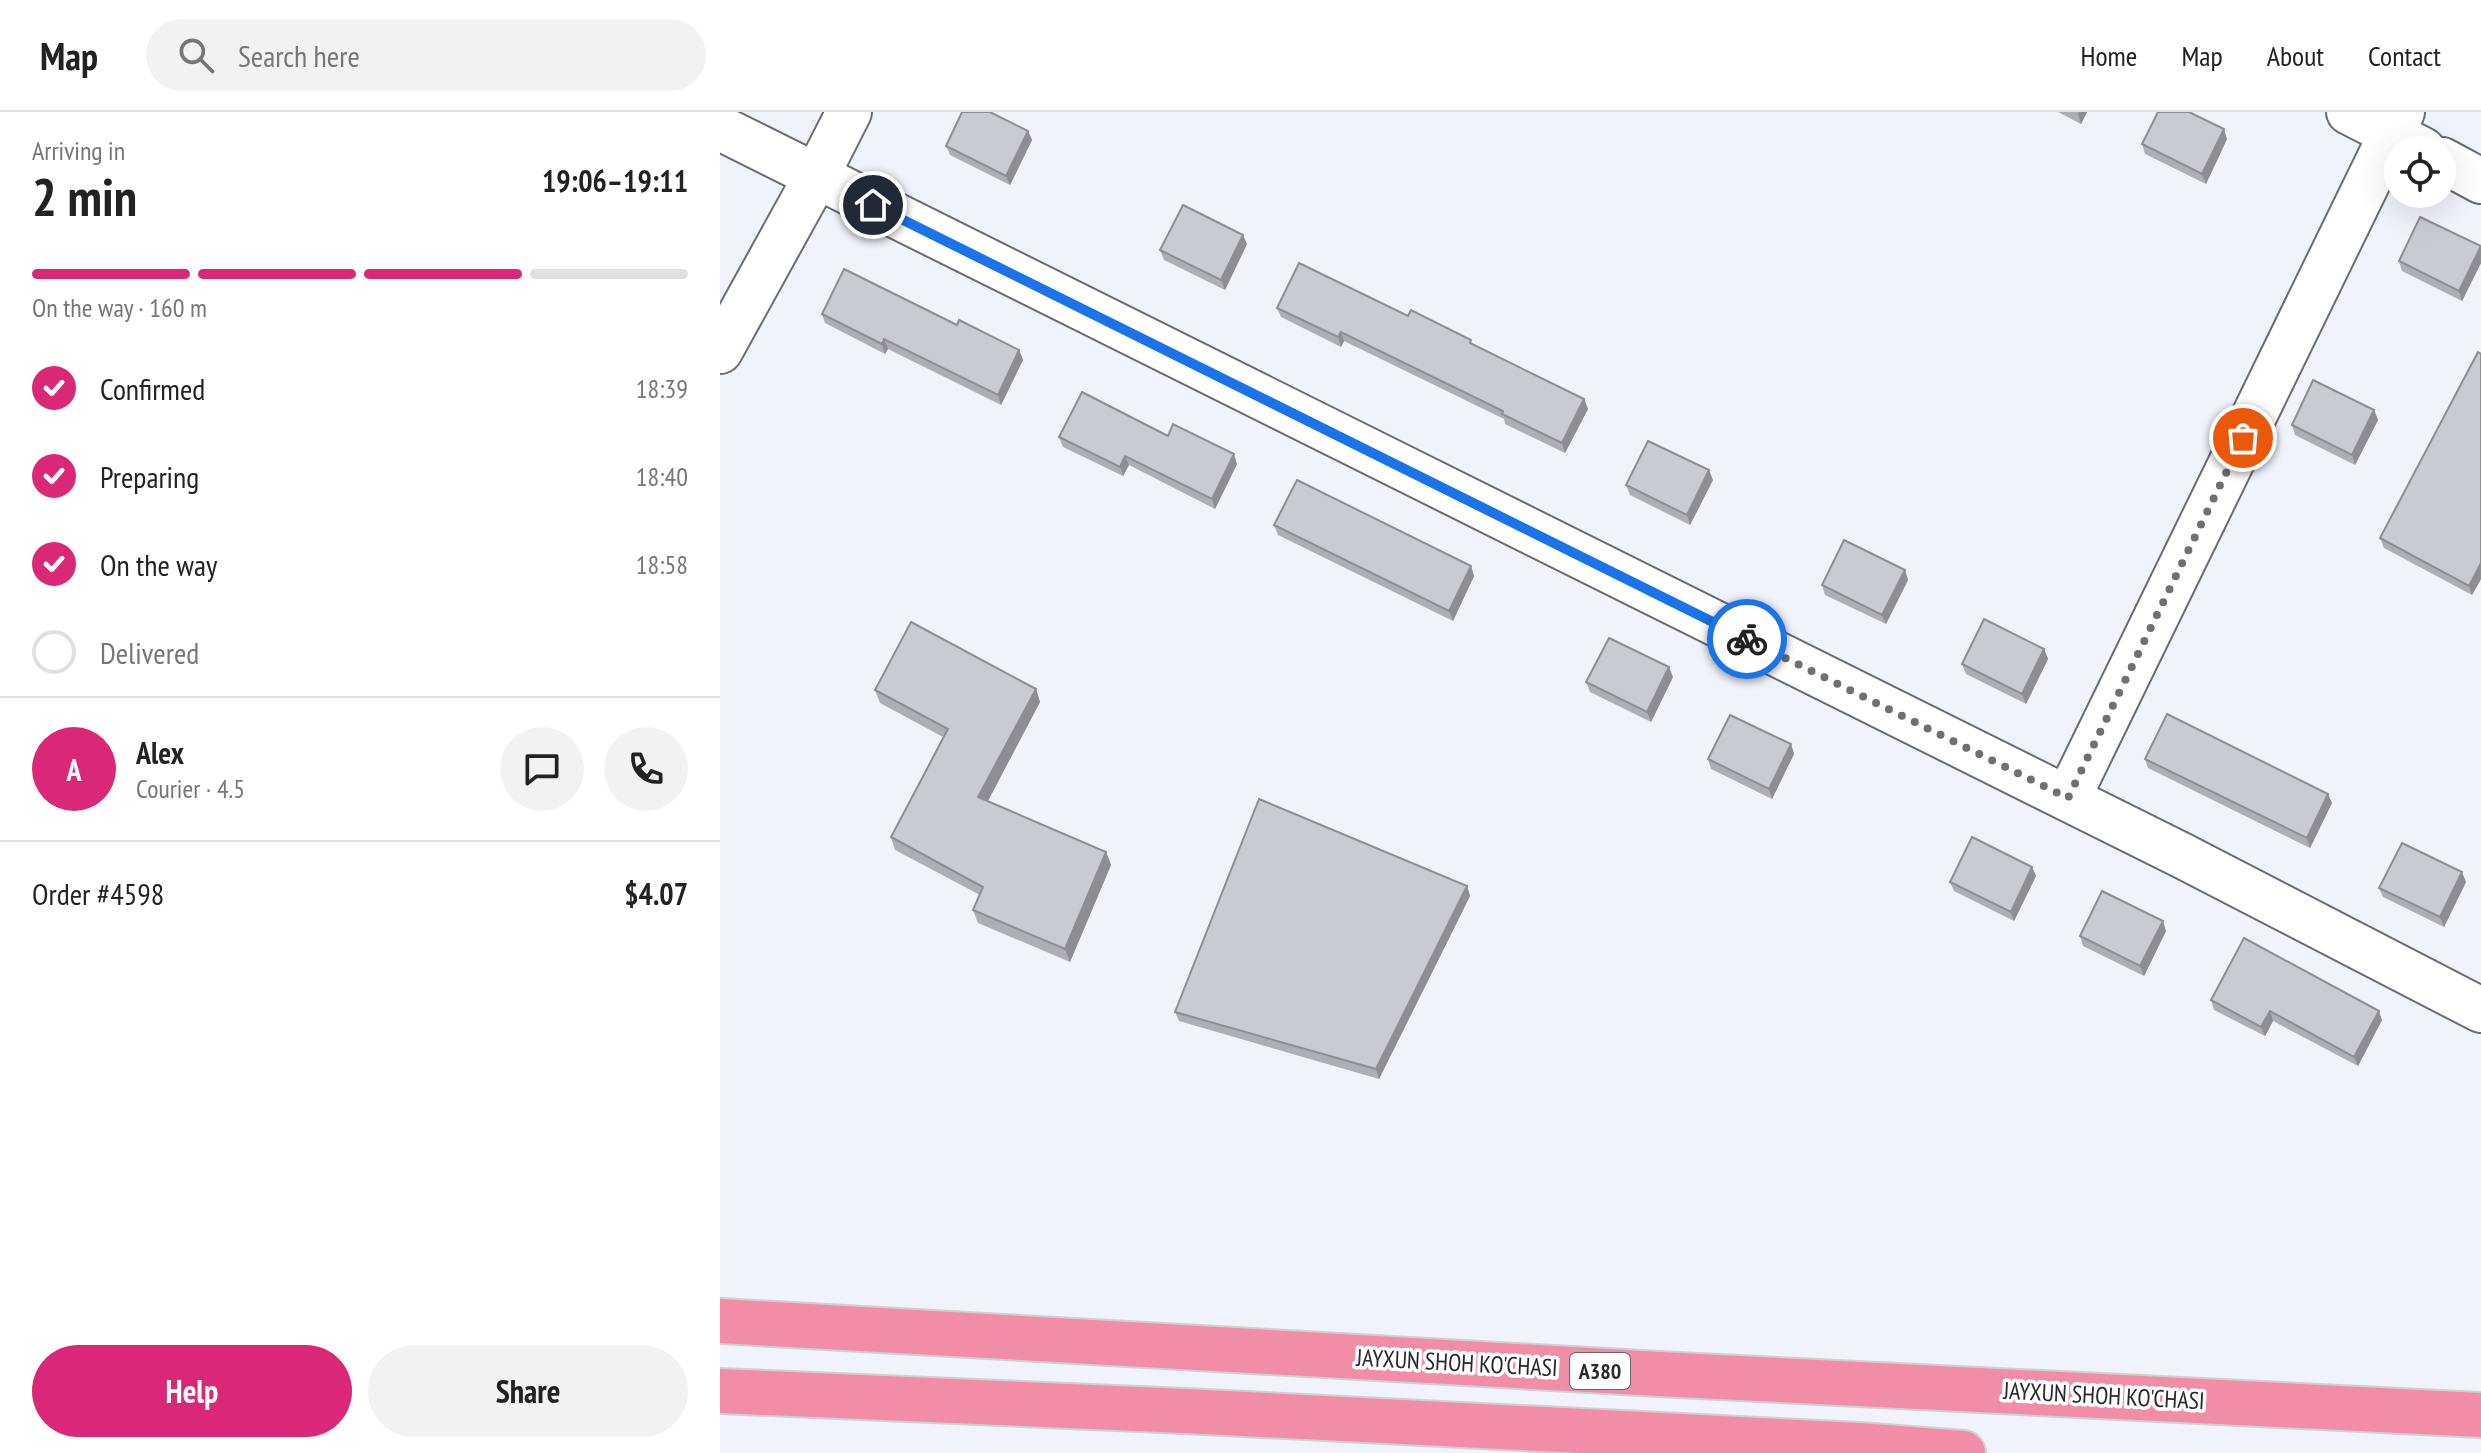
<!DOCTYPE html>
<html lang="en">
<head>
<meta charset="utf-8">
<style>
	body { margin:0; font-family:"PT Sans Narrow",sans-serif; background:#f2f2f2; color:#222; height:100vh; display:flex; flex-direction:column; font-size:30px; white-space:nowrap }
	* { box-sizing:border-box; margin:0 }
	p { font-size:26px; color:#767676 }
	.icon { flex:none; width:44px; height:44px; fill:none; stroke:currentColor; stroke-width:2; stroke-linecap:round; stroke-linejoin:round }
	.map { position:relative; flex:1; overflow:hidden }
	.panel { display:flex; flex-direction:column; background:#fff; width:720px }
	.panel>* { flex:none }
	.tools { position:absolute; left:1664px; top:24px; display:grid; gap:16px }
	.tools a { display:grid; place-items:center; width:72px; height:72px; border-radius:50%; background:#fff; box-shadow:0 8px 32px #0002; font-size:40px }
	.pin { position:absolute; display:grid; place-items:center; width:68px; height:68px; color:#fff; margin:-34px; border:4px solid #fff; border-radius:50%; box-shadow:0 2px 8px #0007 }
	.courier { position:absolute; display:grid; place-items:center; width:80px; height:80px; margin:-40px; border:6px solid #1a73e8; border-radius:50%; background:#fff; color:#222; box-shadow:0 2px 10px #0007 }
	.headline em { font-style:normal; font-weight:700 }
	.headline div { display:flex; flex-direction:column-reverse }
	.headline { display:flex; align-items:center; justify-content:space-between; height:136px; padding:0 32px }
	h1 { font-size:52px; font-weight:700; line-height:60px }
	.bar { display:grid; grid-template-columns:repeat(4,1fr); gap:12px 8px; align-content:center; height:96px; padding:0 32px }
	.bar i { height:10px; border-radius:6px; background:#e0e0e0 }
	.bar .on { background:#db2777 }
	.bar p { grid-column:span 4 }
	.line { display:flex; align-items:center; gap:20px; padding:0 32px; border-top:2px solid #e0e0e0 }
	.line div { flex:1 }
	.round { display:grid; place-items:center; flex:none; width:84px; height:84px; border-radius:42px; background:#f2f2f2 }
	ol { padding:0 32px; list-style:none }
	li { display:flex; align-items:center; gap:24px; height:88px }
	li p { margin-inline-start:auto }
	li .icon { padding:8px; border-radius:50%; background:#db2777; color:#fff; stroke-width:4 }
	li:last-child { color:#767676 }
	li i { width:44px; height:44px; border:4px solid #e0e0e0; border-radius:50% }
	.action { display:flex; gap:16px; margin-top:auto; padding:16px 32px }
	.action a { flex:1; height:92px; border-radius:48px; background:#db2777; color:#fff; font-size:32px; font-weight:700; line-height:92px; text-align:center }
	.action a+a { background:#f2f2f2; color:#222 }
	header { display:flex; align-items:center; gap:48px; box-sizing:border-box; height:112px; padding:0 40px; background:#fff; border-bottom:2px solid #e0e0e0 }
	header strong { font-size:38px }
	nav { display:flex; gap:44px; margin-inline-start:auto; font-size:28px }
	.search { width:560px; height:72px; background:#f2f2f2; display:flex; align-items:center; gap:20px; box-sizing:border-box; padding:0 28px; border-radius:44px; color:#767676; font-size:30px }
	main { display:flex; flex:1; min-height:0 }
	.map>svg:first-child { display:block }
</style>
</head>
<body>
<header>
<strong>Map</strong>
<div class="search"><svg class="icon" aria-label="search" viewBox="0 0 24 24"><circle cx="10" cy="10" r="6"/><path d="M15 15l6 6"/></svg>Search here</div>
<nav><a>Home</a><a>Map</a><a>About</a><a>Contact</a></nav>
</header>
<main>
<section class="panel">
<div class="headline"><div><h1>2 min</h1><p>Arriving in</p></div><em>19:06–19:11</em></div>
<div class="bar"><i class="on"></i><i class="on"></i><i class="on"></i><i></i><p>On the way · 160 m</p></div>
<ol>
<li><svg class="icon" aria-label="check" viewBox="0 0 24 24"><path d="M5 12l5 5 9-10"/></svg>Confirmed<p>18:39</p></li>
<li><svg class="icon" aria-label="check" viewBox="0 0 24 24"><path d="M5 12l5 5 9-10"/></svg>Preparing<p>18:40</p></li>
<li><svg class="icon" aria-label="check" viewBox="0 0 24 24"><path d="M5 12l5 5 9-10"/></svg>On the way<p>18:58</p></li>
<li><i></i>Delivered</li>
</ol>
<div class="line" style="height:144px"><b class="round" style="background:#db2777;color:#fff">A</b><div><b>Alex</b><p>Courier · 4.5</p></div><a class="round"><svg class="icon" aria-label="chat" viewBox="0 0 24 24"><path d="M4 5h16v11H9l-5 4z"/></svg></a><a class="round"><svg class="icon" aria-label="phone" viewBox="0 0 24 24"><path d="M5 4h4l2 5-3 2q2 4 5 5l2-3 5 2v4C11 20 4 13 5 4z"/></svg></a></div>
<div class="line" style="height:104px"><div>Order #4598</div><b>$4.07</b></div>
<div class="action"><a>Help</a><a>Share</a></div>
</section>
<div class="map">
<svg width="1761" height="1341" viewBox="0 0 1761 1341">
	<rect width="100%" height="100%" fill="#f1f3fc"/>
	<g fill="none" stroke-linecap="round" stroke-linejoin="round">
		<!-- minor casing -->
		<g stroke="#6a6b73" stroke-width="48">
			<g id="minor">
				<path d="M1629,0L1703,38"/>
				<path d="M0,16L1461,743L1761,898"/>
				<path d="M1722,48L1761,69"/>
				<path d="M0,239L96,65L129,0"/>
				<path d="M1348,686L1682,0"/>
			</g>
		</g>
		<!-- highway casing -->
		<g stroke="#d0d0d1" stroke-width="48">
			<g id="highway">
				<path d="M0,1209L939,1262L1761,1303"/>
				<path d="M0,1279L465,1299L1139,1333L1243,1341"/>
			</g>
		</g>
		<!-- minor -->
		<use href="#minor" stroke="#fff" stroke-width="44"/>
		<!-- highway -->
		<use href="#highway" stroke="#f18da7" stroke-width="44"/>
	</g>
	<!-- wall -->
	<g fill="#adafb6">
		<path d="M1338,0H1367L1361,12Z"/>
		<path d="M308,19L312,28L290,73L230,43L226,34Z"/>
		<path d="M1507,27L1486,72L1425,42L1422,32Z"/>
		<path d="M527,132L505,178L444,148L440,138Z"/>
		<path d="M1761,134V151L1742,189L1682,159L1679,149Z"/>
		<path d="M557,196L688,204L753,232L864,287L868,297L845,341L785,312L784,307L624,229L621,235L561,205Z"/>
		<path d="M102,202L237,213L299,238L303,248L281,293L168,237L165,242L105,211Z"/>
		<path d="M1761,242V467L1752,483L1664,436L1660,426Z"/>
		<path d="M1654,298L1658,308L1635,353L1575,323L1572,313Z"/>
		<path d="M448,324L517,352L495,397L409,353L403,364L343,335L339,325Z"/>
		<path d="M993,368L970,413L910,383L906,373Z"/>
		<path d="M554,413L751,454L754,464L733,509L558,423Z"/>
		<path d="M1185,458L1188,468L1166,512L1105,483L1102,473Z"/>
		<path d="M1324,537L1328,547L1306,592L1246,562L1242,552Z"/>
		<path d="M953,565L931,610L870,580L866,570Z"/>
		<path d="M316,577L320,590L268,689L386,740L391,753L350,850L258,811L253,798L260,783L175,738L171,725L223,625L160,591L155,578Z"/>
		<path d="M1071,632L1074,642L1052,687L991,657L988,647Z"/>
		<path d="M1425,647L1612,691L1590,736L1428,656Z"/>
		<path d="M1312,755L1316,764L1294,809L1234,779L1230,770Z"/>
		<path d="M1746,770L1724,815L1663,785L1659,776Z"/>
		<path d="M747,774L750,784L659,967L459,909L455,900Z"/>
		<path d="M1446,819L1424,864L1363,834L1360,824Z"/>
		<path d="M1491,888L1662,908L1638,954L1553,909L1545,924L1494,898Z"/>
	</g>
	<!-- shaded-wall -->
	<g fill="#8d8e94">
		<path d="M1359,0H1367L1361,12L1358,2Z"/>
		<path d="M1504,17L1507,27L1486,72L1482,62Z"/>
		<path d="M308,19L312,28L290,73L286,64Z"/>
		<path d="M523,123L527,132L505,178L501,168Z"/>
		<path d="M1761,134V151L1742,189L1739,179Z"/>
		<path d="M621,220L624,229L621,235L618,225Z"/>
		<path d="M164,227L168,237L165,242L162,232Z"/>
		<path d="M299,238L303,248L281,293L278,283Z"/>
		<path d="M864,287L868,297L845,341L842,331Z"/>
		<path d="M1654,298L1658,308L1635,353L1632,343Z"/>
		<path d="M514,342L517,352L495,397L492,387Z"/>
		<path d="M405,344L409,353L403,364L400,355Z"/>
		<path d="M989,358L993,368L970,413L967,403Z"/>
		<path d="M1761,451V467L1752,483L1749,474Z"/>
		<path d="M751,454L754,464L733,509L729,499Z"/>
		<path d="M1185,458L1188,468L1166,512L1162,503Z"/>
		<path d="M1324,537L1328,547L1306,592L1302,582Z"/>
		<path d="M949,555L953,565L931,610L927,600Z"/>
		<path d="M316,577L320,590L263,698L258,685Z"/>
		<path d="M1071,632L1074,642L1052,687L1049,677Z"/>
		<path d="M1608,682L1612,691L1590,736L1587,726Z"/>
		<path d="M386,740L391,753L350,850L345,837Z"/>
		<path d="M1312,755L1316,764L1294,809L1291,800Z"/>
		<path d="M1742,760L1746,770L1724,815L1720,805Z"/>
		<path d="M747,774L750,784L659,967L656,957Z"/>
		<path d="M1443,809L1446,819L1424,864L1420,854Z"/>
		<path d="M1550,899L1553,909L1545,924L1541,915Z"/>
		<path d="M1659,899L1662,908L1638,954L1634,945Z"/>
	</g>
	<!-- building -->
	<g fill="#c9cbd4" stroke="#8d8e94" stroke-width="2">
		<path d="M242,0H270L308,19L286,64L226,34Z"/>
		<path d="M1438,0H1469L1504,17L1482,62L1422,32Z"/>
		<path d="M463,93L523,123L501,168L440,138Z"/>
		<path d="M1700,105L1761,134L1739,179L1679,149Z"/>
		<path d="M579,151L688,204L691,198L751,228L750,231L864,287L842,331L782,302L783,299L621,220L618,225L557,196Z"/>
		<path d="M124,157L237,213L239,208L299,238L278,283L164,227L162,232L102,202Z"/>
		<path d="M1758,240L1761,242V451L1749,474L1660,426Z"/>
		<path d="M1593,268L1654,298L1632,343L1572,313Z"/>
		<path d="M362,280L448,324L453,312L514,342L492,387L405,344L400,355L339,325Z"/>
		<path d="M928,329L989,358L967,403L906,373Z"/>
		<path d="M577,368L751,454L729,499L554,413Z"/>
		<path d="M1124,428L1185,458L1162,503L1102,473Z"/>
		<path d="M1264,507L1324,537L1302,582L1242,552Z"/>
		<path d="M191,510L316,577L258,685L386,740L345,837L253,798L263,775L171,725L228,617L155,578Z"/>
		<path d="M889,526L949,555L927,600L866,570Z"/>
		<path d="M1447,602L1608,682L1587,726L1425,647Z"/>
		<path d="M1010,603L1071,632L1049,677L988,647Z"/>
		<path d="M539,687L747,774L656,957L455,900Z"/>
		<path d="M1252,725L1312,755L1291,800L1230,770Z"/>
		<path d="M1682,731L1742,760L1720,805L1659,776Z"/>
		<path d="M1382,779L1443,809L1420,854L1360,824Z"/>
		<path d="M1524,826L1659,899L1634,945L1550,899L1541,915L1491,888Z"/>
	</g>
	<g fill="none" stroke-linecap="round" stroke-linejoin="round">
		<!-- done -->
		<path stroke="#6e7075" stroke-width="8" stroke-dasharray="0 14.4" d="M1027,527L1348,686L1523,326"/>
		<!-- route -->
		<path stroke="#1a73e8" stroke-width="10" d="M153,93L1027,527"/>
	</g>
	<g text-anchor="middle" stroke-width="7" stroke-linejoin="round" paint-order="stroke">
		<!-- shield labels -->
		<rect fill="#fff" stroke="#68696b" stroke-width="2" x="850" y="1241" width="60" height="36" rx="6"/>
		<g font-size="22" font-weight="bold" fill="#28292c">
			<text x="880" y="1267">A380</text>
		</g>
		<!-- street labels -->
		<g font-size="24" fill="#28292c" stroke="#fff">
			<text transform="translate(737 1251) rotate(3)" y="8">JAYXUN SHOH KO'CHASI</text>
			<text transform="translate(1384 1284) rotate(3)" y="8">JAYXUN SHOH KO'CHASI</text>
		</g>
	</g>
</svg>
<div class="tools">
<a><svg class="icon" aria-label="locate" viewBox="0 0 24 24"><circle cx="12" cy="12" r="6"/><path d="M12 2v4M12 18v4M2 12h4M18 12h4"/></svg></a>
</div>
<div class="pin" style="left:1523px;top:326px;background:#ea580c"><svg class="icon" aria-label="bag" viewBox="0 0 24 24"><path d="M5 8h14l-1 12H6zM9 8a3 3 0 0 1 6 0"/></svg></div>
<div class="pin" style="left:153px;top:93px;background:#1f2937"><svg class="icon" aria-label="home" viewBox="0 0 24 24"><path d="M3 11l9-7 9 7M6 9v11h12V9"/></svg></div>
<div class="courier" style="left:1027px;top:527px"><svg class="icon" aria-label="bike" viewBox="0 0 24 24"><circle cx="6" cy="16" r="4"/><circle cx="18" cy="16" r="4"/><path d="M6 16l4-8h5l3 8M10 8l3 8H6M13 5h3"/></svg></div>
</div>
</main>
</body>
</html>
